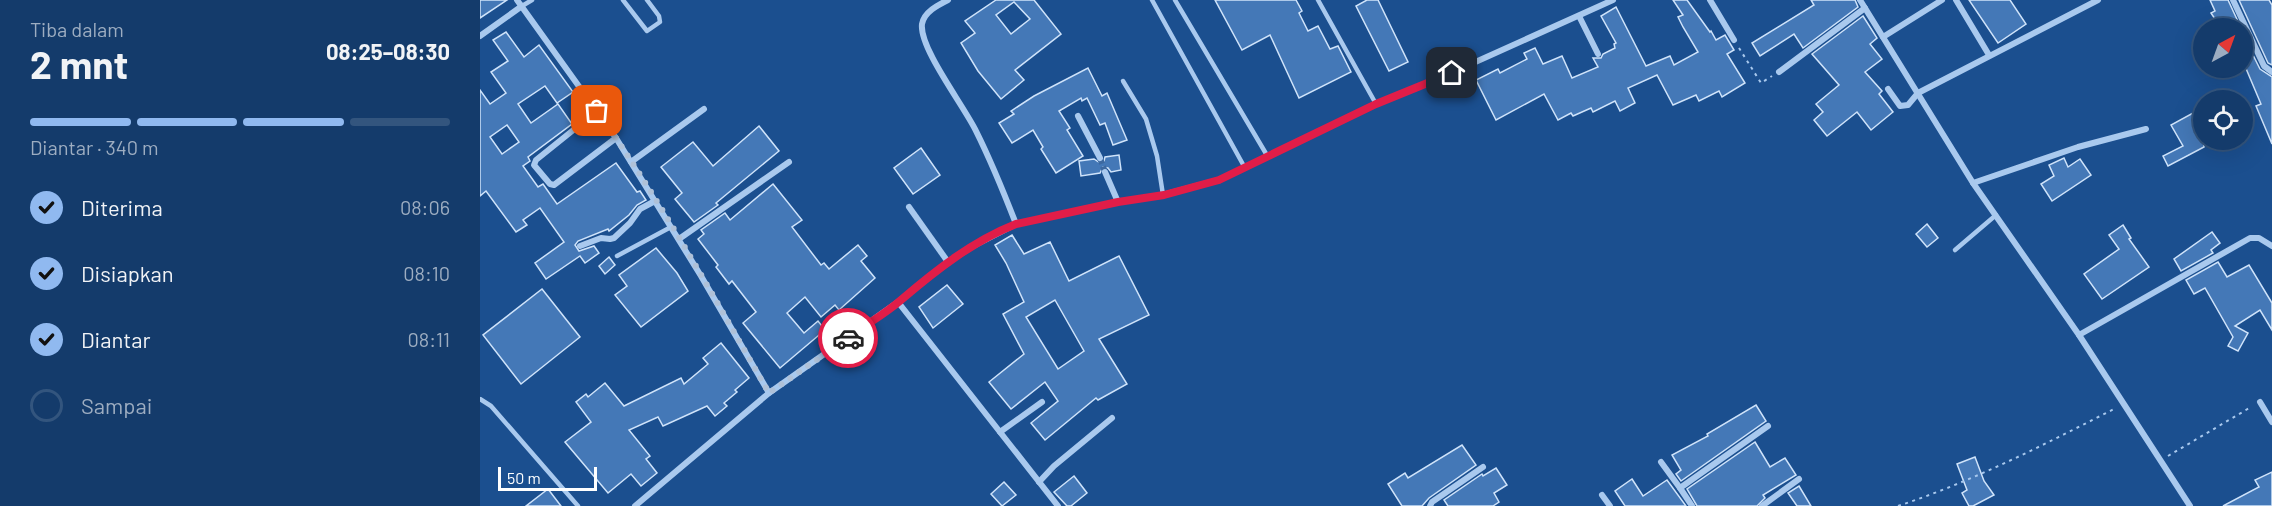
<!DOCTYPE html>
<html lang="id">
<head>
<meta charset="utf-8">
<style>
	body { margin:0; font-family:Barlow,sans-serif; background:#214673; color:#f1f3f6; height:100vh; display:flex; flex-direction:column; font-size:22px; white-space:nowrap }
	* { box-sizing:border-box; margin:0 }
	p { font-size:20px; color:#9dadc1 }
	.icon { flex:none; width:33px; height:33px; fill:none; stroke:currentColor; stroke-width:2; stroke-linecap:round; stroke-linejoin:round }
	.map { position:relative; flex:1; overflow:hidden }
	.side { display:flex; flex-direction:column; background:#143b6b; width:480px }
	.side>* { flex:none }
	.needle { width:39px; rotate:41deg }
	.buttons { position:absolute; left:1713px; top:18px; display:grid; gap:12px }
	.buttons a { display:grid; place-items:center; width:60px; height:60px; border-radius:50%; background:#143b6b; box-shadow:0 6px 24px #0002,0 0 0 2px #33557e; font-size:30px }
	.scale { position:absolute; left:18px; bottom:15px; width:99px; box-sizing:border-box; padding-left:6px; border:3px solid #fff; border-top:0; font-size:16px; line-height:21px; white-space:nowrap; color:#fff; -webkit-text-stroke:4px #1b4f8f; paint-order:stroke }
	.pin { position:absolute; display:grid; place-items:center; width:51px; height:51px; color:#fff; margin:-26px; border-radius:12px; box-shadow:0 3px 9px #0006 }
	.courier { position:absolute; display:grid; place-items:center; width:60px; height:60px; margin:-30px; border:4px solid #e11d48; border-radius:50%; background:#fff; color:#222; box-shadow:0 2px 8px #0007 }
	.summary em { font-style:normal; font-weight:700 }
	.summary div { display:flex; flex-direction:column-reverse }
	.summary { display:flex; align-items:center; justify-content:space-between; height:102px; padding:0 30px }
	h1 { font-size:39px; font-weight:700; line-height:45px }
	.bar { display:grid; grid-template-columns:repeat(4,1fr); gap:9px 6px; align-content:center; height:72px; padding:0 30px }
	.bar i { height:8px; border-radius:4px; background:#33557e }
	.bar .selected { background:#90b9f0 }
	.bar p { grid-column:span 4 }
	ol { padding:0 30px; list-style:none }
	li { display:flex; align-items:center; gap:18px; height:66px }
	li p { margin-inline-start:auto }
	li .icon { padding:6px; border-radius:50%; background:#90b9f0; color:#111; stroke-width:4 }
	li:last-child { color:#9dadc1 }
	li i { width:33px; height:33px; border:3px solid #33557e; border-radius:50% }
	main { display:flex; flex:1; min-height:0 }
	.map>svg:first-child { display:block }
</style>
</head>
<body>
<main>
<section class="side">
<div class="summary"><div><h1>2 mnt</h1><p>Tiba dalam</p></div><em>08:25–08:30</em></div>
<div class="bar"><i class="selected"></i><i class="selected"></i><i class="selected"></i><i></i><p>Diantar · 340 m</p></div>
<ol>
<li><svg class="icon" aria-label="check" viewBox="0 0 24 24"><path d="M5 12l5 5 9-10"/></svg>Diterima<p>08:06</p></li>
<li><svg class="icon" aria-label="check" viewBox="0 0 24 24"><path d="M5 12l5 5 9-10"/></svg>Disiapkan<p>08:10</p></li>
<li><svg class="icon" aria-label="check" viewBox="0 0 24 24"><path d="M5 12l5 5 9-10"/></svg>Diantar<p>08:11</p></li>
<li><i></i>Sampai</li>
</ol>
</section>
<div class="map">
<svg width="1792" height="506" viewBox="0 0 1792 506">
	<rect width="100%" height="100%" fill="#1b4f8f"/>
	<!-- building -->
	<g fill="#4478b7" stroke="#cfe3fa" stroke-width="1.5" fill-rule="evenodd">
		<path d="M0,0H27L0,18Z"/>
		<path d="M516,0H554L581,34L535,70L544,80L521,99L498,71L481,43L495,33L485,21ZM534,2L550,19L531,34L516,15Z"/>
		<path d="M735,0H816L822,11L819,13L828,31L838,26L850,49L858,46L871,72L819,98L790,35L762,50Z"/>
		<path d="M887,0H898L928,62L909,71L876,6Z"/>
		<path d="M1193,0H1207L1230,32L1231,31L1236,40L1245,35L1254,50L1247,54L1265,83L1242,97L1239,91L1219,101L1216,95L1193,105L1177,75L1148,88L1155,103L1140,111L1135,101L1113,112L1111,108L1093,116L1091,113L1078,120L1064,94L1016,120L996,80L1018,69L1020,73L1047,59L1044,53L1055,48L1063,64L1082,56L1092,78L1118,67L1113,58H1121L1123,54L1135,48L1134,44L1136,43L1121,16L1136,7L1166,66L1190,56L1194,65L1218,52L1203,27L1198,17L1203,15Z"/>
		<path d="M1331,0H1375L1378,7L1323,48L1314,34L1280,56L1272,43L1334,5Z"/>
		<path d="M1489,0H1530L1546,24L1518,43Z"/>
		<path d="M1730,0H1748L1761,28H1741L1731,13L1735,11Z"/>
		<path d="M1759,0H1789L1792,5V65L1788,63Z"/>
		<path d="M1383,16L1397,38L1390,44L1402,59L1385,72L1402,91L1399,94L1413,112L1391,130L1377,112L1347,136L1334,120L1343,112L1336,104L1359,85L1332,54Z"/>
		<path d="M26,32L44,57L59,45L93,92L77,103L65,86L38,104L51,123L78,104L92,124L48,157L50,161L43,166L58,187L63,184L77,204L136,163L157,192L160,191L166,200L157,205L149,215L129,231L128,229L98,241L95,245L99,251L114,246L119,253L105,263L100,256L66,279L55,263L84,242L60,208L43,220L47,225L36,232L6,191L0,196V90L10,104L26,93L11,72L28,61L13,40ZM27,125L39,142L22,154L10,137Z"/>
		<path d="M1762,33L1780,69L1792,77V144L1776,106L1781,104L1762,59Z"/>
		<path d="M608,68L622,96L627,93L647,140L633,145L625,123L620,125L607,98L602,101L601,98L579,111L590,128L587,130L603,156L576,173L561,149L563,147L553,130L532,143L519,123L534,114L531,111L554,96Z"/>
		<path d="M1724,107V147L1688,166L1683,156L1703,146L1691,125Z"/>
		<path d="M279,126L299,151L236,203L238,205L214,222L195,199L202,193L181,167L213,142L233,166Z"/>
		<path d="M441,148L460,175L433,194L414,168Z"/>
		<path d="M639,155L641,170L631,172L628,168L623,167L620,173L601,176L599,161L614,159L620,163L624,161L625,157Z"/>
		<path d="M1584,158L1588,167L1600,159L1611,175L1572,201L1561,184L1574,176L1569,165Z"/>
		<path d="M293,184L322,220L312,227L341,265L344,263L349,269L378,245L387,256L381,261L395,278L359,310L355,305L341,317L325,297L307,313L324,333L338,321L345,330L300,368L263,323L276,312L252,281L249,284L236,267L238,265L218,239L224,234L221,230L245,213L250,220Z"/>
		<path d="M1447,224L1458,238L1447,247L1436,234Z"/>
		<path d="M1643,225L1651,238L1649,239L1669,267L1622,299L1604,274L1639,249L1629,235Z"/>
		<path d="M1732,232L1740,243L1731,250L1733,253L1701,271L1694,259Z"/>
		<path d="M532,235L544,254L570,242L589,281L639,256L669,315L619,339L647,384L618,400L616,398L565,440L551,423L578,401L565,382L531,409L509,382L544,354L523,314L544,302L526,263L515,245ZM575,300L604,351L578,369L546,317Z"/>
		<path d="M176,248L197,273L208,291L161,327L135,295L147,286L139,275Z"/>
		<path d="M129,257L135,265L125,274L119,266Z"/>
		<path d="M1738,262L1747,277L1769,265L1792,303V330L1780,310L1755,326L1768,333L1758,351L1748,346L1753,337L1725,288L1714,294L1706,280Z"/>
		<path d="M467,285L483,304L453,328L439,307Z"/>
		<path d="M62,289L100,337L41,384L3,335Z"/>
		<path d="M241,343L269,378L255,390L257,392L244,403L247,406L235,416L227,406L183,426L178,417L149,430L170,456L166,459L177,473L161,486L151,474L128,493L85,442L111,422L96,402L106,394L108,397L125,383L144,406L201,378L204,384L228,364L223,358Z"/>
		<path d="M1276,405L1286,421L1201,481L1196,474L1201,470L1192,455L1228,436L1227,434Z"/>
		<path d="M1275,442L1290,467L1305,458L1316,475L1283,495L1285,498L1277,506H1217L1207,489Z"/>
		<path d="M982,445L996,465L949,498L942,506H922L908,484L925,473L928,478Z"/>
		<path d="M1495,457L1504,481L1514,495L1493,506H1489L1482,493L1487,490L1477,464Z"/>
		<path d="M1016,468L1027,485L1014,493L1019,502L1013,506H968L964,500L1002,474L1003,476Z"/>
		<path d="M1792,472V506H1743L1779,487L1775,480Z"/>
		<path d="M594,476L607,493L591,506H587L574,492Z"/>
		<path d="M1152,479L1163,496L1187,480L1206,506H1145L1135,491Z"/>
		<path d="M524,482L536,495L522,506L511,494Z"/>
		<path d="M1319,486L1331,506H1317L1308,493Z"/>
		<path d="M68,489L81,506H46Z"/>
	</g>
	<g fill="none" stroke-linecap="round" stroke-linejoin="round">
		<!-- minor-tunnel -->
		<path stroke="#3d69a0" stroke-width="6" stroke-dasharray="6 3" stroke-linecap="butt" d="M620,158L625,172"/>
		<!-- path -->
		<g stroke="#a9c9ee" stroke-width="2" stroke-dasharray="3 4.5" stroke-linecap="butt">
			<path d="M1259,48L1281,83L1292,76"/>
			<path d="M1688,456L1771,407"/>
			<path d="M1418,506C1494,481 1565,444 1636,408"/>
		</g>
		<!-- service -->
		<g stroke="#a9c9ee" stroke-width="4.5">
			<path d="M143,0L167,31L180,22L179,16L167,0"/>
			<path d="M672,0L765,168"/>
			<path d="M695,0L788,157"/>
			<path d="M838,0L896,104"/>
			<path d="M42,6L52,0"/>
			<path d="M643,81L666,119L677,156L683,195"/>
			<path d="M1475,250L1516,215"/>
			<path d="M137,256L191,227"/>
			<path d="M0,399L11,406L98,506"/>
		</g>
		<!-- minor -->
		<g stroke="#a9c9ee" stroke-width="6">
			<path d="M37,0L136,138L221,276L289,393"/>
			<path d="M468,0C458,5 444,12 442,24C439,48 484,106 496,131C511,161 524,193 536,224"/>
			<path d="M1230,0L1254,40"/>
			<path d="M1380,0L1493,183L1599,335L1710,506"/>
			<path d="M1476,0L1509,55"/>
			<path d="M1753,0L1784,66L1792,72"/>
			<path d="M1099,16L1118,54"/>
			<path d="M0,36L42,6"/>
			<path d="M1403,37L1462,0"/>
			<path d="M1299,72L1385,8"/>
			<path d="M1408,89L1420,106L1428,105L1438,93L1618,0"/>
			<path d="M117,111L56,160L54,165L70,184L74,185L136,138"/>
			<path d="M598,116L620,158"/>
			<path d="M151,162L224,109"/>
			<path d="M625,172L638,202"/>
			<path d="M1493,183L1598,147L1666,129"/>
			<path d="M429,207L468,262"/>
			<path d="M199,239L309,162"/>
			<path d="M100,246L121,238L130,239L134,238L150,223L160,209L175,201"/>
			<path d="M418,302L578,506"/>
			<path d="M1599,335L1770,238H1779L1792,246"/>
			<path d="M1780,402L1792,422"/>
			<path d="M520,432L562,402"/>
			<path d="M1181,462L1200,488"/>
			<path d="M559,482L574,466L632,418"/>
			<path d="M1122,495L1130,506"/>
			<path d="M155,506L289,393L418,302L468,262L493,246L536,224L638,202L683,195L739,180L896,104L951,82L1133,0"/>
			<path d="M950,506L952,502L1003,467"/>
			<path d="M1212,506L1200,488L1288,426"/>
			<path d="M1282,506L1319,479"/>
		</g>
	</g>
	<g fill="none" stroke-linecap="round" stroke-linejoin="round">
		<!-- done -->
		<path stroke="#afc1d8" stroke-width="6" stroke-dasharray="0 10.8" d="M117,111C180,199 235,299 289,393L368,338"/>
		<!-- route -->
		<path stroke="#e11d48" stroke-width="8" d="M368,338C385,325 405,314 421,300C456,270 493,241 536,224L638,202L684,195L739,180L896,104L972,73"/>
	</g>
</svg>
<div class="buttons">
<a><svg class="needle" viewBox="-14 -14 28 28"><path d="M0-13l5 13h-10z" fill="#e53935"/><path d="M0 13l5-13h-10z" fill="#9dadc1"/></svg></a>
<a><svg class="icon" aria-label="locate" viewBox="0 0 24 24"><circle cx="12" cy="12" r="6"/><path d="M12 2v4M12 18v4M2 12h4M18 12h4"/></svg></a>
</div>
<div class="scale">50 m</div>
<div class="pin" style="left:117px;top:111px;background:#ea580c"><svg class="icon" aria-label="bag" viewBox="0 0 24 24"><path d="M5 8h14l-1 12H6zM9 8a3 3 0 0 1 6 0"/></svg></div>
<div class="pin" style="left:972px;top:73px;background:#1f2937"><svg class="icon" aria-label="home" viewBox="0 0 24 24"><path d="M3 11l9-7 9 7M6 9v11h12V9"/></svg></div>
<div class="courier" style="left:368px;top:338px"><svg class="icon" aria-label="car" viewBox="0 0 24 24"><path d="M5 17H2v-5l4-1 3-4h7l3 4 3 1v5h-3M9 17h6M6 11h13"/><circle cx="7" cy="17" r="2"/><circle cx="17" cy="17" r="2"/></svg></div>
</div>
</main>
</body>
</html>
